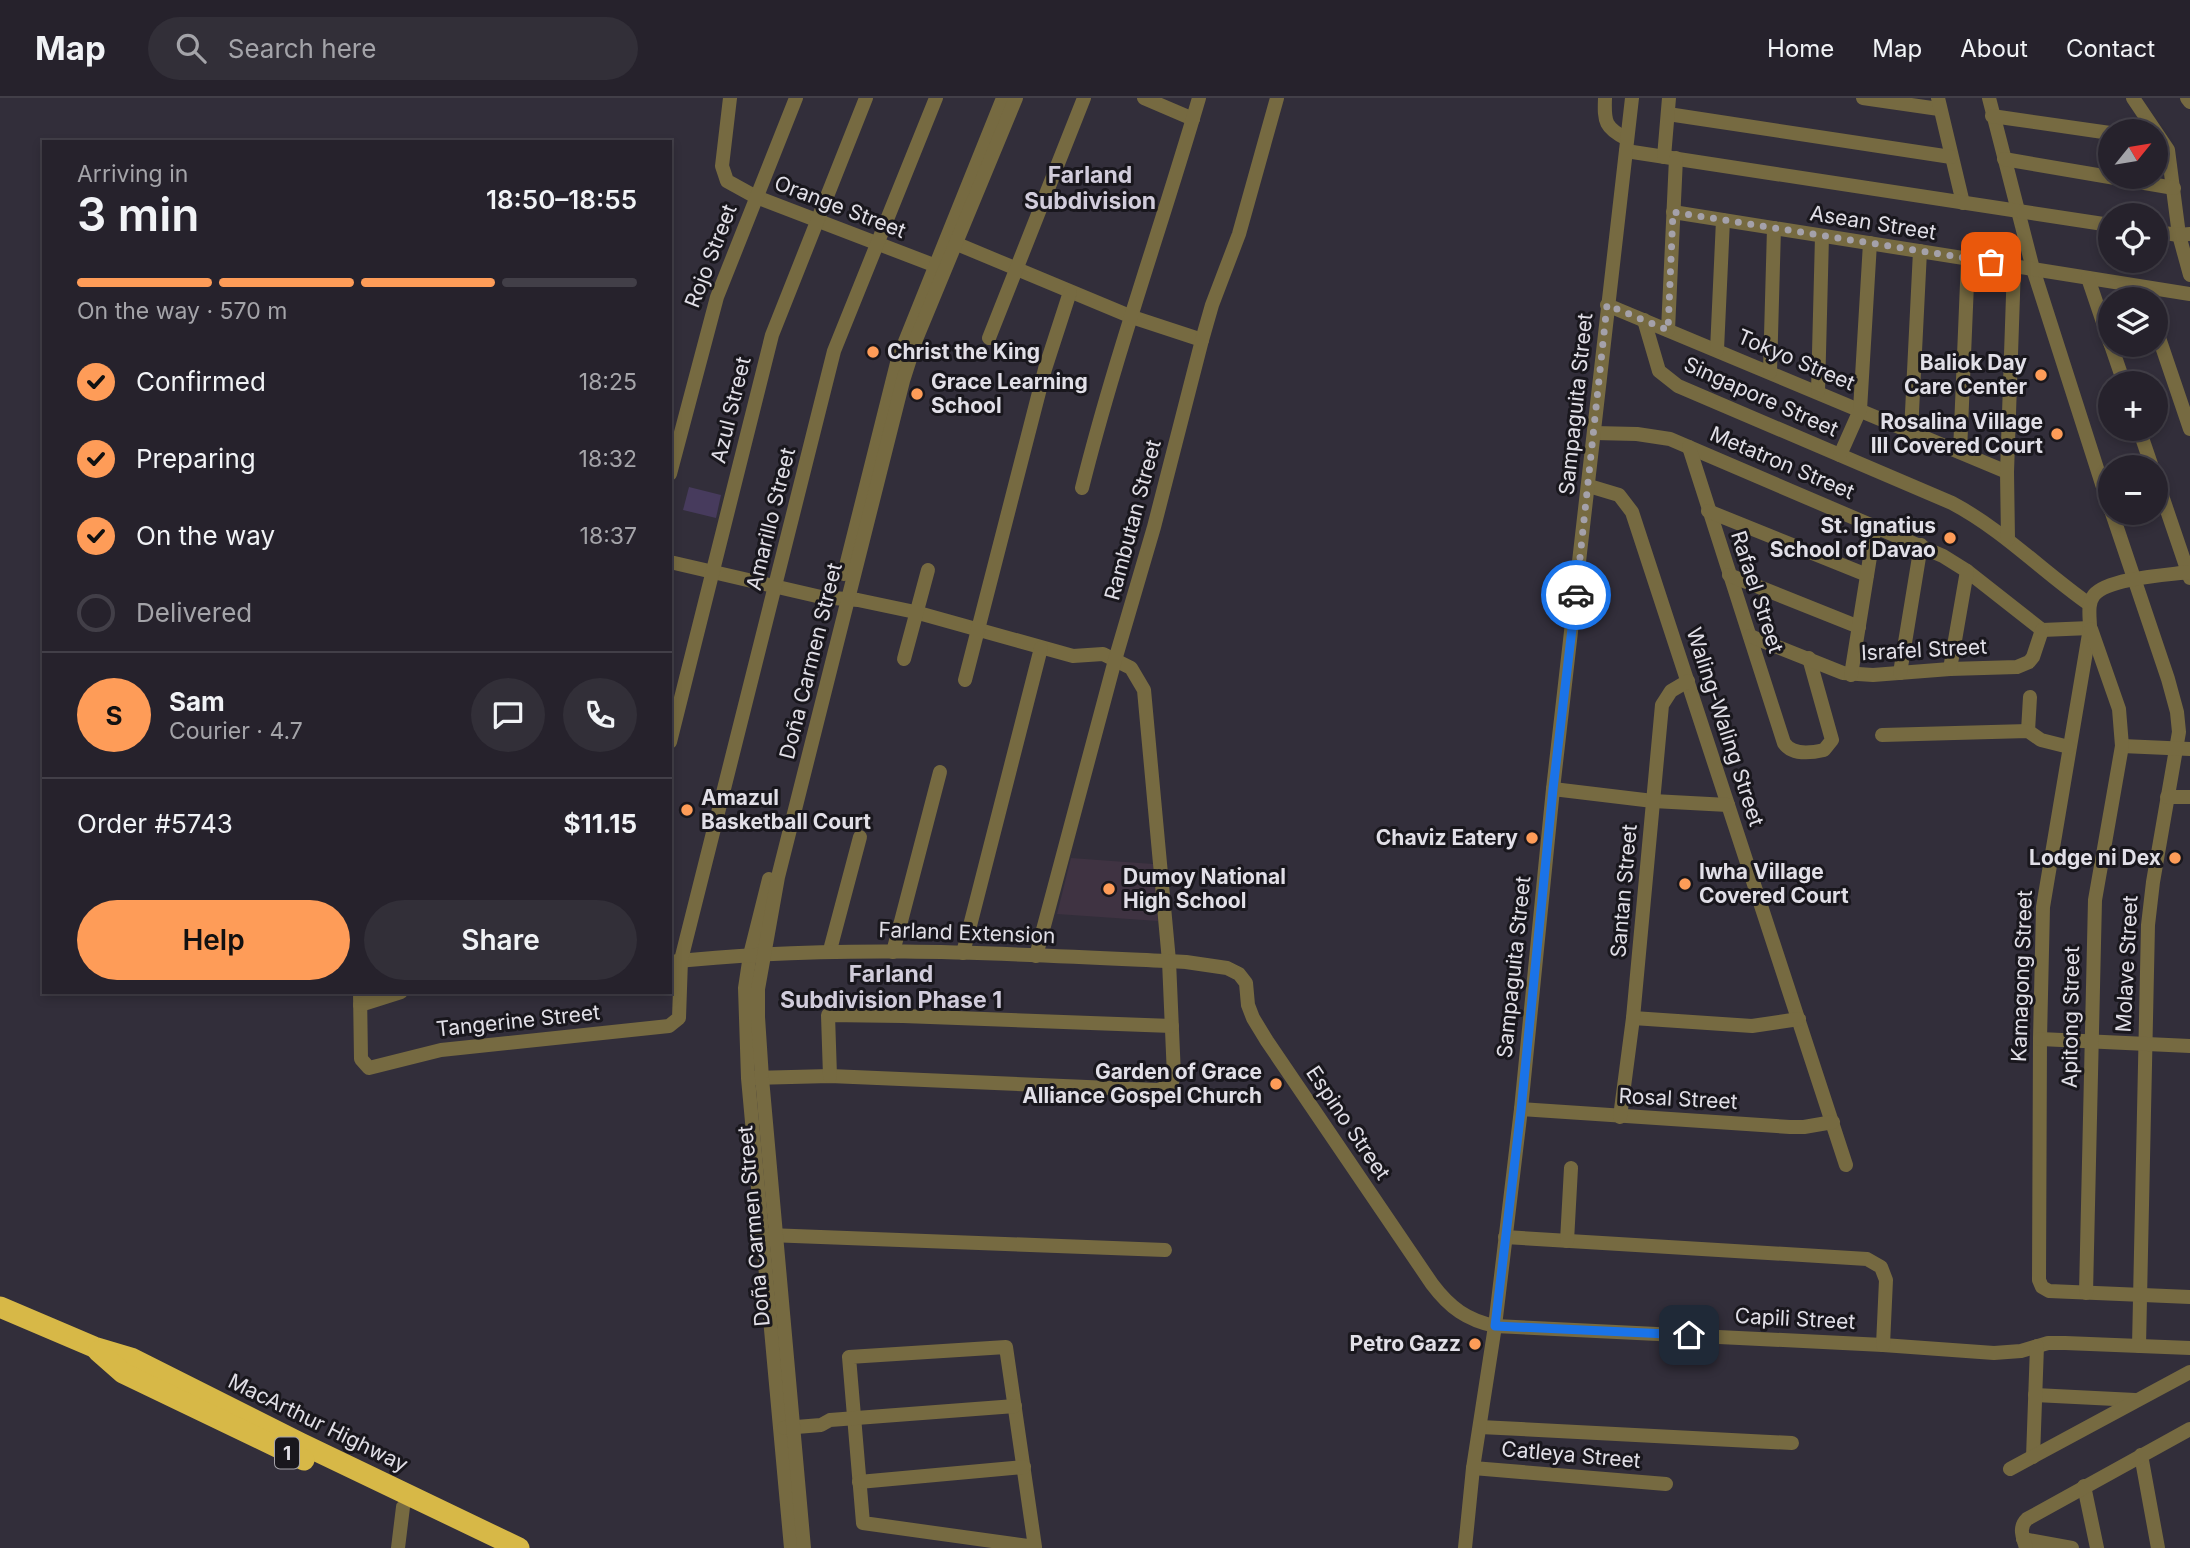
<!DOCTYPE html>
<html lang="en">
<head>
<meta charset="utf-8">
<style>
	body { margin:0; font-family:Inter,sans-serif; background:#322f38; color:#f1f3f6; height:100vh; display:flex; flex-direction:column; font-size:26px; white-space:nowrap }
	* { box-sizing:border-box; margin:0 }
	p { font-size:23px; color:#a4a4a9 }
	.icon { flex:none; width:38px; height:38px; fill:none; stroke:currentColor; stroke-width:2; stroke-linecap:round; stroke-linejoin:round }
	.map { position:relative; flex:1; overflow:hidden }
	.panel { position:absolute; left:42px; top:42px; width:630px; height:854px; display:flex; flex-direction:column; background:#26222c; border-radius:0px; box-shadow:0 4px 10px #0003,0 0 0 2px #423f48 }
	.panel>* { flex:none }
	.needle { width:46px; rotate:60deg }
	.controls { position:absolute; left:2098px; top:21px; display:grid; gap:14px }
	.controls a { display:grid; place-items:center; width:70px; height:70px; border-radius:50%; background:#26222c; box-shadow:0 4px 10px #0003,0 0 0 2px #423f48; font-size:35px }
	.pin { position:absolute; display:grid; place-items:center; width:60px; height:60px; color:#fff; margin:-30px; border-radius:14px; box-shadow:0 4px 10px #0006 }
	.courier { position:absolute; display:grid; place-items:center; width:70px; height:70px; margin:-35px; border:5px solid #1a73e8; border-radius:50%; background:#fff; color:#222; box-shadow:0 2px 9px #0007 }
	.summary em { font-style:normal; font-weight:600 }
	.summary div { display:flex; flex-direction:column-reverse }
	.summary { display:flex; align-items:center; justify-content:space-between; height:119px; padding:0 35px }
	h1 { font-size:46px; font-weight:600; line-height:52px }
	.bar { display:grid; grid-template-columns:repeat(4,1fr); gap:10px 7px; align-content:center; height:84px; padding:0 35px }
	.bar i { height:9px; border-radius:5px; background:#423f48 }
	.bar .current { background:#fe9c58 }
	.bar p { grid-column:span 4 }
	.line { display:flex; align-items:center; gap:18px; padding:0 35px; border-top:2px solid #423f48 }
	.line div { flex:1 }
	.round { display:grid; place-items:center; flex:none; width:74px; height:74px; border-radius:37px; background:#322f38 }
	ol { padding:0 35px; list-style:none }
	li { display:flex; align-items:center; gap:21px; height:77px }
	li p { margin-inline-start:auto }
	li .icon { padding:7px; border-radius:50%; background:#fe9c58; color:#111; stroke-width:4 }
	li:last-child { color:#a4a4a9 }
	li i { width:38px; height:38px; border:4px solid #423f48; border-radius:50% }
	.primary-button { display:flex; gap:14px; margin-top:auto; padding:14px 35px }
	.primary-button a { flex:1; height:80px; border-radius:42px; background:#fe9c58; color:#111; font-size:28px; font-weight:600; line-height:80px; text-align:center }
	.primary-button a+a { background:#322f38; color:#f1f3f6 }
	header { display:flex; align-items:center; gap:42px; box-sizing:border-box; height:98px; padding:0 35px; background:#26222c; border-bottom:2px solid #423f48 }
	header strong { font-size:33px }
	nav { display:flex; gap:38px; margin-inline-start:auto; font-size:24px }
	.search { width:490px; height:63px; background:#322f38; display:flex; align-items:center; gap:18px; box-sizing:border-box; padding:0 24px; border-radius:38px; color:#a4a4a9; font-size:26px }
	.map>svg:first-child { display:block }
</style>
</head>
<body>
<header>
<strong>Map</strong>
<div class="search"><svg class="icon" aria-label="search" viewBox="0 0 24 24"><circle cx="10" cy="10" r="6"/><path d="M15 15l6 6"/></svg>Search here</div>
<nav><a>Home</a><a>Map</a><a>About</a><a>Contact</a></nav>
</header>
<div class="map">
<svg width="2190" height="1450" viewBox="0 0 2190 1450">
	<rect width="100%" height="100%" fill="#322e3a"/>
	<!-- education -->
	<path fill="#3f3342" d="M1071,760L1153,766L1158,823L1057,816Z"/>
	<!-- green -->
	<path fill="#473b5d" d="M689,389L721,397L716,420L683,412Z"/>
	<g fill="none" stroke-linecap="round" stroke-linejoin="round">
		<!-- minor -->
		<g stroke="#766a41" stroke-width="14">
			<path d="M730,0L722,68L727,83L756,99L944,171"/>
			<path d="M1144,0L1193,21"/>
			<path d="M1605,0C1604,24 1605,30 1627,41"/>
			<path d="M1863,0L1939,11"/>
			<path d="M1938,0L1963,105"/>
			<path d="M1989,0L2033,171L2110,411"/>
			<path d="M2133,0L2168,52L2179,137L2190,177"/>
			<path d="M2187,0L2190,4"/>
			<path d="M1668,16L1951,59"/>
			<path d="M1992,18L2110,35"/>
			<path d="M1626,53L2110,127"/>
			<path d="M1664,59L1669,0"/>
			<path d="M2004,61L2174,90"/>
			<path d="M1673,114L2190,196"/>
			<path d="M2156,134L2179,137L2190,136"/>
			<path d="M957,146L1132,219L1202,242"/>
			<path d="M2088,180L2110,245"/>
			<path d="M1607,207L2007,374"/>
			<path d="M1644,222L1659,273L1678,288L1952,405C2003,432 2042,473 2089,506"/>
			<path d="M2156,231L2190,331"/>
			<path d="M1668,232L1676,60"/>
			<path d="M989,240L1084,0"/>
			<path d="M2111,247L2124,285"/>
			<path d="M1717,252L1723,122"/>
			<path d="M1770,274L1774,130"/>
			<path d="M1818,294L1822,138"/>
			<path d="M2139,331L2152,369"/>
			<path d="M1911,334L1920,153"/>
			<path d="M1594,335L1637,336L1670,341L1943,458L1967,473L2042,532L2090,530"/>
			<path d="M1689,349L1784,645C1792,657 1811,655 1824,652L1832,642L1809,560"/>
			<path d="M1960,354L1968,161"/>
			<path d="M1840,357L1860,312L1870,145"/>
			<path d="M670,376L717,199L796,0"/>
			<path d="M2156,380L2190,480"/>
			<path d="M1589,388L1619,397L1632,414L1846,1067"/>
			<path d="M1082,390C1115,258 1161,130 1199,0"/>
			<path d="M1708,413L1867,477"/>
			<path d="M2112,415L2168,581L2177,614L2179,634L2153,784L2148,827L2139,1248"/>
			<path d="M2008,441L2007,374L2014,168"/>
			<path d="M670,464L821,499L858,502L915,514L1073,558L1103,556L1131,570L1144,592L1169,863L1174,978L1171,987L1158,992L830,978L753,980"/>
			<path d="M2190,474C2168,477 2108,480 2094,497C2087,506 2090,519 2090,530L2043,809L2040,941L2039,1182L2042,1189L2049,1193L2190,1199"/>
			<path d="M844,476L898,261L1003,0"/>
			<path d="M1729,477L1859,529"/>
			<path d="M1750,538L1843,575L1873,577L1950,571L2017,569L2029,564L2033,559L2042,532"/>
			<path d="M904,561L928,472"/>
			<path d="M1950,571L1967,473"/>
			<path d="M1900,575L1921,447"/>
			<path d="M1851,577L1875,428"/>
			<path d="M965,582L1045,271L1070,194"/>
			<path d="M2028,633L2030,599"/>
			<path d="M1882,637L2028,633L2041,642L2069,649"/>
			<path d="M670,644L772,237L866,0"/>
			<path d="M2122,648L2190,651"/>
			<path d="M1553,691L1653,703L1728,707"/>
			<path d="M2167,699H2190"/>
			<path d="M769,781L750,857L745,890L748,980L791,1450"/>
			<path d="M830,852L860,739"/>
			<path d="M893,854L940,674"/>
			<path d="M963,855L1041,550"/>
			<path d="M1036,858L1115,562L1154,429L1202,242L1212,207L1239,136L1277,0"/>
			<path d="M670,864C842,845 1014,856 1186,864L1227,870L1239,876L1246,885L1248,907L1253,920L1267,943L1432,1186C1450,1210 1467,1222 1495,1228L1883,1247L1994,1255L2021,1253L2048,1245H2065L2190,1250"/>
			<path d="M360,894L361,961L369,970L441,952L669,928L679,920L681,862L834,253L936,0"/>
			<path d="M360,907L401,894"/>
			<path d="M1633,920L1752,928L1799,921"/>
			<path d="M2040,941L2190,948"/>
			<path d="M830,978L828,917L903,918L1172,928"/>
			<path d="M1521,1011L1790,1029H1804L1833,1024"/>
			<path d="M1620,1019L1633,920L1662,607L1671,593L1688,583"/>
			<path d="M768,1137L1165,1152"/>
			<path d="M1505,1139L1867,1161L1881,1169L1886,1182L1883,1247"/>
			<path d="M1567,1143L1571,1070"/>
			<path d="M2086,1195L2095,802L2122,648L2119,611L2091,531"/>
			<path d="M1006,1249L1035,1449L863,1425L849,1259Z"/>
			<path d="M2035,1297L2135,1302"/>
			<path d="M1480,1329L1792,1345"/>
			<path d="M784,1330L821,1327L830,1322L1015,1308"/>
			<path d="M2141,1357L2158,1450"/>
			<path d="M2033,1359L2037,1248"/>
			<path d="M1473,1370L1666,1386"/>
			<path d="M2010,1371L2190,1274"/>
			<path d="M859,1384L1024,1369"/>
			<path d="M2084,1388L2097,1450"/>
			<path d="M2023,1441L2072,1450"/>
			<path d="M398,1450L403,1409"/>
			<path d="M804,1450L762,980L758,919V891L778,779L903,283L917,239L1016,0"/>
			<path d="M1465,1450L1473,1370L1495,1228L1521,1011L1553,691L1632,0"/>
			<path d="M2026,1450C2023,1439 2018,1430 2027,1421L2190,1331"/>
		</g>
		<!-- highway -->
		<g stroke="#d7b847" stroke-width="21">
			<path d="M0,1209L94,1249L131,1260L300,1345L519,1450"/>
			<path d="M98,1253L123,1275L304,1362"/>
		</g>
	</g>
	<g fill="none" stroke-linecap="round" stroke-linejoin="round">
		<!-- done -->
		<path stroke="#a4a1aa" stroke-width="7" stroke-dasharray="0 12.6" d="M1576,497L1607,207L1668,232L1673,114L1991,164"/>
		<!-- route -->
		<path stroke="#1a73e8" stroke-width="9" d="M1576,497L1553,691L1521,1012L1495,1228L1689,1237"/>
	</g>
	<!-- markers -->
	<g fill="#fe9c58" stroke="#19171d" stroke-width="2.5">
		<circle cx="873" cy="254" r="7"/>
		<circle cx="2041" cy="277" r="7"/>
		<circle cx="917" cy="296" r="7"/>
		<circle cx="2057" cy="336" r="7"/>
		<circle cx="1950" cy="440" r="7"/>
		<circle cx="687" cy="712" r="7"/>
		<circle cx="1532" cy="740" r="7"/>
		<circle cx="2175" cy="760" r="7"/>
		<circle cx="1685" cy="786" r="7"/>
		<circle cx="1109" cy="791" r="7"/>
		<circle cx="1276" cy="986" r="7"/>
		<circle cx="1475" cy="1246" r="7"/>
	</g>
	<g text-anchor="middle" stroke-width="6" stroke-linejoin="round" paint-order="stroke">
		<!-- shield labels -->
		<rect fill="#19171d" stroke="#a5a3aa" stroke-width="2" x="275" y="1339.5" width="24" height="31" rx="5"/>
		<g font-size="19" font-weight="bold" fill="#e1dfe7">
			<text x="287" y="1362">1</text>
		</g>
		<!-- street labels -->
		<g font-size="21" fill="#e1dfe7" stroke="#19171d">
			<text transform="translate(840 109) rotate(21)" y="7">Orange Street</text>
			<text transform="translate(1873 125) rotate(9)" y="7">Asean Street</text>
			<text transform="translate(711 158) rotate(-69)" y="7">Rojo Street</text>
			<text transform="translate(1796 262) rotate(23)" y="7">Tokyo Street</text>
			<text transform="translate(1761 299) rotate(24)" y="7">Singapore Street</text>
			<text transform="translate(1576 306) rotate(-84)" y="7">Sampaguita Street</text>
			<text transform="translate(731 312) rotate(-76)" y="7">Azul Street</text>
			<text transform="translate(1782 365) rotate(23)" y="7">Metatron Street</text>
			<text transform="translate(771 421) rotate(-76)" y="7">Amarillo Street</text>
			<text transform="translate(1133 422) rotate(-75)" y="7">Rambutan Street</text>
			<text transform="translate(1757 494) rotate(72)" y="7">Rafael Street</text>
			<text transform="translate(1924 552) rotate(-3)" y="7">Israfel Street</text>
			<text transform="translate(811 563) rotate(-76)" y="7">Doña Carmen Street</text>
			<text transform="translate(1725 629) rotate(72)" y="7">Waling-Waling Street</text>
			<text transform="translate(1624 793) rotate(-85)" y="7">Santan Street</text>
			<text transform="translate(967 835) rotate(2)" y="7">Farland Extension</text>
			<text transform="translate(2127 866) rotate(-87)" y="7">Molave Street</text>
			<text transform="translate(1514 869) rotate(-84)" y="7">Sampaguita Street</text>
			<text transform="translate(2022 878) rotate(-88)" y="7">Kamagong Street</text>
			<text transform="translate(2071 919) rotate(-89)" y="7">Apitong Street</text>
			<text transform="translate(518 923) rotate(-6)" y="7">Tangerine Street</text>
			<text transform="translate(1678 1001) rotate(3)" y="7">Rosal Street</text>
			<text transform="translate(1348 1025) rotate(56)" y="7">Espino Street</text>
			<text transform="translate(754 1128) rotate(-95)" y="7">Doña Carmen Street</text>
			<text transform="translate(1795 1221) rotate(3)" y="7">Capili Street</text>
			<text transform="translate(318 1325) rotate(26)" y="7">MacArthur Highway</text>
			<text transform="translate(1571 1357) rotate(5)" y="7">Catleya Street</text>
		</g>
		<!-- poi labels -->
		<g font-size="21" font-weight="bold" fill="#e1dfe7" stroke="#19171d" text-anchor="end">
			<text x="887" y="261" text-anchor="start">Christ the King</text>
			<text x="2027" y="272">Baliok Day<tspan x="2027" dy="24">Care Center</tspan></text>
			<text x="931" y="291" text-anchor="start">Grace Learning<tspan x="931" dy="24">School</tspan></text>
			<text x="2043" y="331">Rosalina Village<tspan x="2043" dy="24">III Covered Court</tspan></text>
			<text x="1936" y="435">St. Ignatius<tspan x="1936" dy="24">School of Davao</tspan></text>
			<text x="701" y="707" text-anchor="start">Amazul<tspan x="701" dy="24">Basketball Court</tspan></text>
			<text x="1518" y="747">Chaviz Eatery</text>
			<text x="2161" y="767">Lodge ni Dex</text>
			<text x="1699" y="781" text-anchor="start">Iwha Village<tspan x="1699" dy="24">Covered Court</tspan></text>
			<text x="1123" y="786" text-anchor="start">Dumoy National<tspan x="1123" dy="24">High School</tspan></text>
			<text x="1262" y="981">Garden of Grace<tspan x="1262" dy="24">Alliance Gospel Church</tspan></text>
			<text x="1461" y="1253">Petro Gazz</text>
		</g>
		<!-- neighbourhood labels -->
		<g font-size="23" font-weight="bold" fill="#d1ccdb" stroke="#19171d">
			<text x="1090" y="85">Farland<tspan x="1090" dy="26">Subdivision</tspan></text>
			<text x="891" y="884">Farland<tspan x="891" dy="26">Subdivision Phase 1</tspan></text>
		</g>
	</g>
</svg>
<div class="controls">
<a><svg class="needle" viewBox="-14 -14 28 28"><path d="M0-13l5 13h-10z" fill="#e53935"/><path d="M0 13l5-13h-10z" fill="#a4a4a9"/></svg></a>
<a><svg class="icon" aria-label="locate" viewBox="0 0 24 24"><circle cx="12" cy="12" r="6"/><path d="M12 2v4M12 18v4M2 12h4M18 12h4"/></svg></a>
<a><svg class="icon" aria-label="layers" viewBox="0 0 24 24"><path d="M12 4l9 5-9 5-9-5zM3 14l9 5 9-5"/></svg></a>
<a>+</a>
<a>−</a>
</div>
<div class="pin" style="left:1991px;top:164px;background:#ea580c"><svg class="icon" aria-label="bag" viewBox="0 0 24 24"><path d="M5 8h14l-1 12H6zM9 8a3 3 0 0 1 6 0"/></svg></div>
<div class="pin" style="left:1689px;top:1237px;background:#1f2937"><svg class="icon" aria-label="home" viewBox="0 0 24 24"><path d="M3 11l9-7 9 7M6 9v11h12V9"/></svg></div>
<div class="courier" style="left:1576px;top:497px"><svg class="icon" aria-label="car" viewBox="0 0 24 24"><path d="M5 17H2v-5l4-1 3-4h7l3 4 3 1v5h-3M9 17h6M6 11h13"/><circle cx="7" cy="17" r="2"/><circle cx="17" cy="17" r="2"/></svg></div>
<section class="panel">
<div class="summary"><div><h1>3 min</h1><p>Arriving in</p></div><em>18:50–18:55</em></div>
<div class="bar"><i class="current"></i><i class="current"></i><i class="current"></i><i></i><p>On the way · 570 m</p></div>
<ol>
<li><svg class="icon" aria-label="check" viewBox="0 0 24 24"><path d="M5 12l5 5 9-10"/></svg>Confirmed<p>18:25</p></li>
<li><svg class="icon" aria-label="check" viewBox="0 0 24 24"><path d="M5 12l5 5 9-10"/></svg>Preparing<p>18:32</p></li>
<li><svg class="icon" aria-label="check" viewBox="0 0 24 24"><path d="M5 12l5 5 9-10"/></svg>On the way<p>18:37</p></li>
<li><i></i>Delivered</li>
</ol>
<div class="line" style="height:126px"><b class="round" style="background:#fe9c58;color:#111">S</b><div><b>Sam</b><p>Courier · 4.7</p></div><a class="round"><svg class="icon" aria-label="chat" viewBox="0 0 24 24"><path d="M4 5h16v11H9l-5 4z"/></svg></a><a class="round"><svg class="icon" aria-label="phone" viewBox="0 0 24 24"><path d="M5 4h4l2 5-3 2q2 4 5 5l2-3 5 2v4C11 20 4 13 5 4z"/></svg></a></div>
<div class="line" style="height:91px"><div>Order #5743</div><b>$11.15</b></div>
<div class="primary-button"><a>Help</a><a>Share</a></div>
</section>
</div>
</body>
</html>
